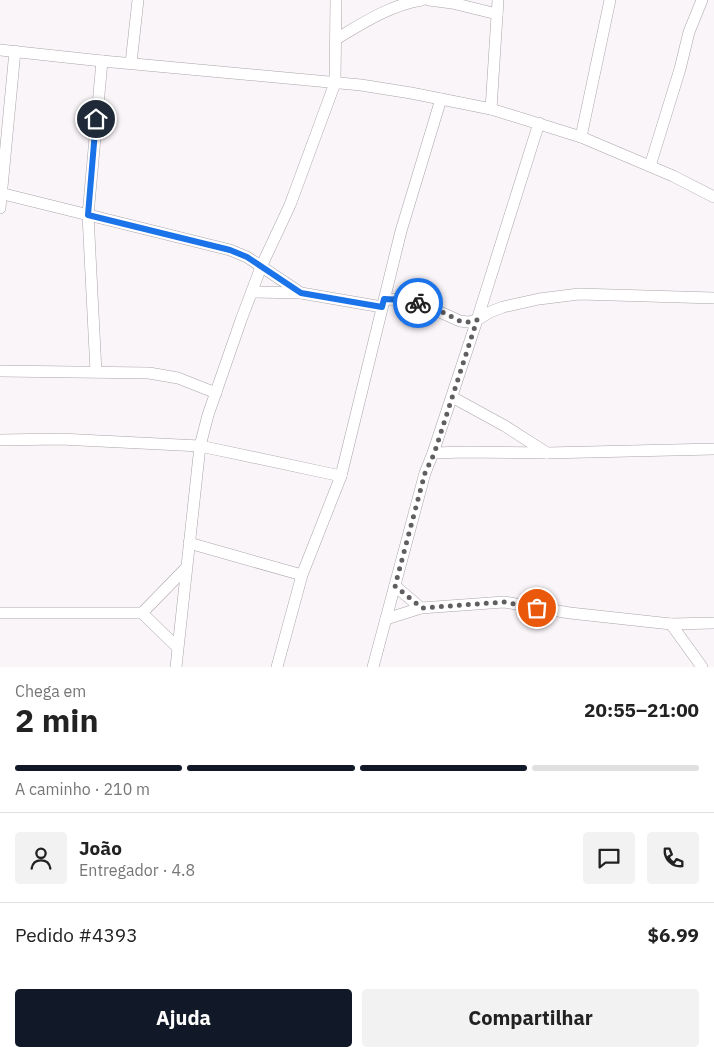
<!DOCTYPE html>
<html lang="pt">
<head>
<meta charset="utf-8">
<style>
	body { margin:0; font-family:"IBM Plex Sans",sans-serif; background:#f2f2f2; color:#222; height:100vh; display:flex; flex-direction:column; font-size:19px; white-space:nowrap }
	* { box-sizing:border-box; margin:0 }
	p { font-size:16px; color:#767676 }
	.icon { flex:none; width:28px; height:28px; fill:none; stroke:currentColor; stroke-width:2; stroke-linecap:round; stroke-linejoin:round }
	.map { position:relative; height:667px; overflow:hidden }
	.details { display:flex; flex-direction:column; background:#fff; flex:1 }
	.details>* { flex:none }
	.pin { position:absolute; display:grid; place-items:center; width:42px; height:42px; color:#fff; margin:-21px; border:2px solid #fff; border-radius:50%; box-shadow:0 1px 5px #0007 }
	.courier { position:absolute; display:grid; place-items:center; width:50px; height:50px; margin:-25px; border:4px solid #1a73e8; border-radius:50%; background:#fff; color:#222; box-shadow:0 1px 6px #0007 }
	.headline em { font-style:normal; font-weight:800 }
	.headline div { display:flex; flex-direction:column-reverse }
	.headline { display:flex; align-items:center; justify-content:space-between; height:85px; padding:0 15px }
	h1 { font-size:32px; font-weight:800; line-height:38px }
	.bar { display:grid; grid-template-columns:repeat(4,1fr); gap:8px 5px; align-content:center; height:60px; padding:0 15px }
	.bar i { height:6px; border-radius:4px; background:#e0e0e0 }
	.bar .active { background:#111827 }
	.bar p { grid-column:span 4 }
	.line { display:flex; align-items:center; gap:12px; padding:0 15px; border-top:1px solid #e0e0e0 }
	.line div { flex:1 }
	.round { display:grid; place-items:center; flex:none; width:52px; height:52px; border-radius:5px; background:#f2f2f2 }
	.action { display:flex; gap:10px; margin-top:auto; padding:10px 15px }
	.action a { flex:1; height:58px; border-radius:5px; background:#111827; color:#fff; font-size:20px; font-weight:800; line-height:58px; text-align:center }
	.action a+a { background:#f2f2f2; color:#222 }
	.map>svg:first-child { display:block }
</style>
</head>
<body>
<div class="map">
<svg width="714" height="667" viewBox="0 0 714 667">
	<rect width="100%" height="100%" fill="#faf5f9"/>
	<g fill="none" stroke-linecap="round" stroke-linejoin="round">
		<!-- minor casing -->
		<g stroke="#aaa5aa" stroke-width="12">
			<g id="minor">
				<path d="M429,0L452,3L497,14"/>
				<path d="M336,39C363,23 390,5 422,0"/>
				<path d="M0,50L102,61L361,85L411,93L491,109L581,137L673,176L714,197"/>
				<path d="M131,63L138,0"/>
				<path d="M491,109L498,0"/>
				<path d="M581,137L610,0"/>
				<path d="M650,166L680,69L689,32L702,0"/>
				<path d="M0,193L230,250L247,257L301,293"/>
				<path d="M0,208L15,51"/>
				<path d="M252,292L301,293L382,307"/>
				<path d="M385,299L405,300L422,304L460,321L468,322L477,320L539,123"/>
				<path d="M0,371L149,373L178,378L216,393"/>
				<path d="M96,372L88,215L102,61"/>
				<path d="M452,397L505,426L547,453"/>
				<path d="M0,440L60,439L200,446L341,476"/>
				<path d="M433,453L477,320L490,312L503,307L539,299L579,294L714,298"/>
				<path d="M189,543L302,575"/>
				<path d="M395,586L421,608"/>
				<path d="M0,613H142L177,647"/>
				<path d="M142,613L186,568"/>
				<path d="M386,619L421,608L504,602L570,613L671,624L714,623"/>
				<path d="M671,624L702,667"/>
				<path d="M176,667L200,446L208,415L241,320L261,267L290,205L335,83L336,0"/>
				<path d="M277,667L302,575L341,476L401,231L441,99"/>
				<path d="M373,667L425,473L433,453L466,452L547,453L714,449"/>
			</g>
		</g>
		<!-- minor -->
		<use href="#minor" stroke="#fff" stroke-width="11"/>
	</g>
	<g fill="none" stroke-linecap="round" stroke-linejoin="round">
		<!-- done -->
		<path stroke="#615e61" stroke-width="5" stroke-dasharray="0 9" d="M418,303L436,309L460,321L468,322L477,320L434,454L425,473L395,586L422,608L504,602L537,608"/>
		<!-- route -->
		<path stroke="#1a73e8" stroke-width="6" d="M96,119L88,215L230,250L247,257L301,293L382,307L384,299L405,300L418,303"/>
	</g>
</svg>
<div class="pin" style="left:537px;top:608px;background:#ea580c"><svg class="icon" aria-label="bag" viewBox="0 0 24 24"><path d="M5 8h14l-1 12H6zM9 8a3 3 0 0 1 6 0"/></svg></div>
<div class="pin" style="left:96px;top:119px;background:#1f2937"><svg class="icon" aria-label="home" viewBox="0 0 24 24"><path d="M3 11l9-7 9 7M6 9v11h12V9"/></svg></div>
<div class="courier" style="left:418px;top:303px"><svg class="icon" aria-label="bike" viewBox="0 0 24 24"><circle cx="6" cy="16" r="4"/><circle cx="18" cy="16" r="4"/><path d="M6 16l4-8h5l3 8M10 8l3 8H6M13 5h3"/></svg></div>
</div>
<section class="details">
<div class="headline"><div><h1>2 min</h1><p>Chega em</p></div><em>20:55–21:00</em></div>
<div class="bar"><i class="active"></i><i class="active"></i><i class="active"></i><i></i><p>A caminho · 210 m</p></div>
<div class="line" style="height:90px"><a class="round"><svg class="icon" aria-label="person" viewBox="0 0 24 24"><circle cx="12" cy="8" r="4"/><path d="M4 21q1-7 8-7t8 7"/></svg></a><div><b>João</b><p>Entregador · 4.8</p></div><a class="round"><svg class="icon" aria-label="chat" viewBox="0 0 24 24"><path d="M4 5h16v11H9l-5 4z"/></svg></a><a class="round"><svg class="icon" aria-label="phone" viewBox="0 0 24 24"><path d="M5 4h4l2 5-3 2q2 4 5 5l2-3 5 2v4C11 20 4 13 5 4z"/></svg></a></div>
<div class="line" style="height:65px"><div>Pedido #4393</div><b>$6.99</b></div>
<div class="action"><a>Ajuda</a><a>Compartilhar</a></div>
</section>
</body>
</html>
